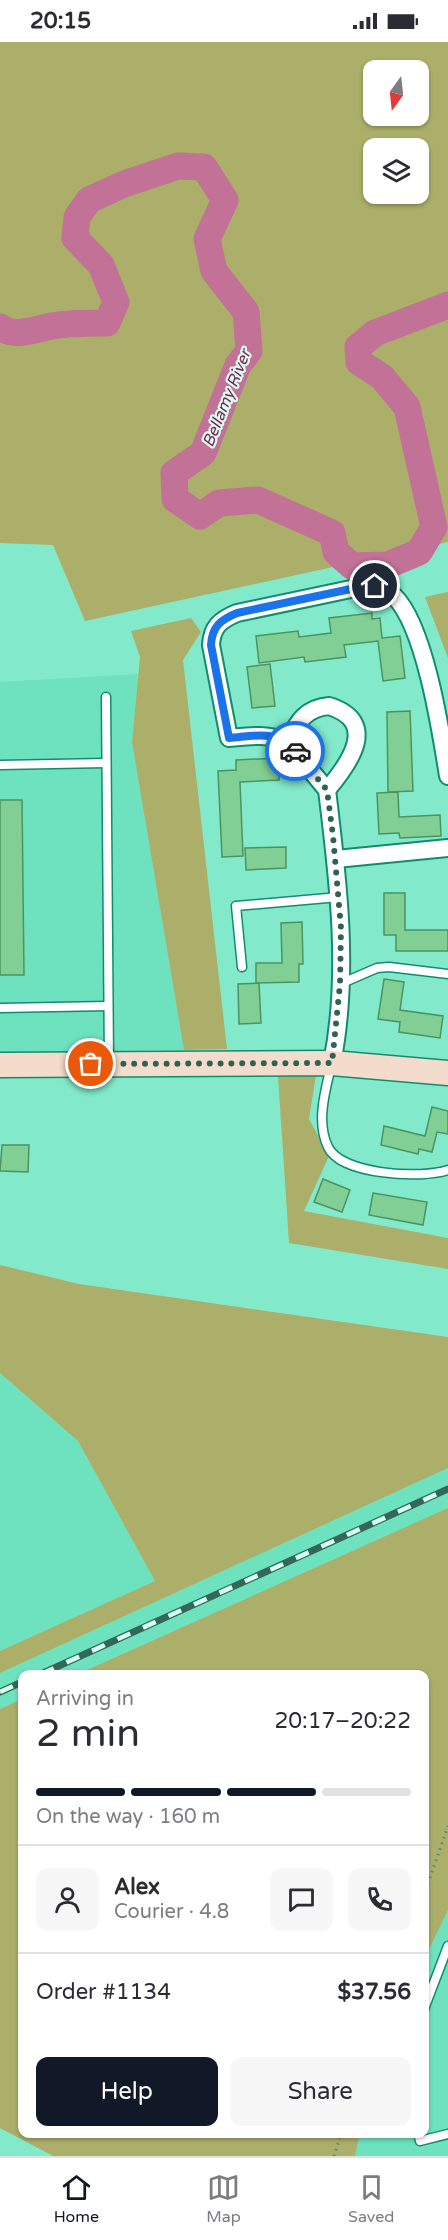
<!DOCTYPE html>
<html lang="en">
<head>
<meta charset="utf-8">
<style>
	body { margin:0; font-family:"Varela Round",sans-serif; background:#f7f7f7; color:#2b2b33; height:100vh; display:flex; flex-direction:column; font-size:22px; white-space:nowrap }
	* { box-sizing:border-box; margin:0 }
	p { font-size:20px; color:#7c7c81 }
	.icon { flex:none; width:33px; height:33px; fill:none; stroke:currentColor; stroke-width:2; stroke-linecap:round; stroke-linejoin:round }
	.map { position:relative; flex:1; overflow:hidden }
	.details { position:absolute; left:18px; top:1628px; width:411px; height:468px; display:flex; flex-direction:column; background:#fff; border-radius:12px; box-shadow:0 2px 4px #0004 }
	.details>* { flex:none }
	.needle { width:39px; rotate:195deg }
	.buttons { position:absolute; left:363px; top:18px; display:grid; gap:12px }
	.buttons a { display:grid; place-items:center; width:66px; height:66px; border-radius:12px; background:#fff; box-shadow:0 2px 4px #0004; font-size:30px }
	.pin { position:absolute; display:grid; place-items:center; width:51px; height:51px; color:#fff; margin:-26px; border:3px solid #fff; border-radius:50%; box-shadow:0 2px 6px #0007 }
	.courier { position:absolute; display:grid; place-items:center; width:60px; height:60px; margin:-30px; border:4px solid #1a73e8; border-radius:50%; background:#fff; color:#222; box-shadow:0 2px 8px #0007 }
	.summary em { font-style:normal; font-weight:600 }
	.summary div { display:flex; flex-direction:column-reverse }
	.summary { display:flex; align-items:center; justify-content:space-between; height:102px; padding:0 18px }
	h1 { font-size:39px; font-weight:600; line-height:45px }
	.bar { display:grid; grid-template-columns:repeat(4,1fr); gap:9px 6px; align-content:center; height:72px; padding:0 18px }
	.bar i { height:8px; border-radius:4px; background:#e1e1e2 }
	.bar .current { background:#111827 }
	.bar p { grid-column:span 4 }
	.line { display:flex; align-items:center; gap:15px; padding:0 18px; border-top:2px solid #e1e1e2 }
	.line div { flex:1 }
	.round { display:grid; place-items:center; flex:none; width:63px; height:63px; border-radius:12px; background:#f7f7f7 }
	.primary-button { display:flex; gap:12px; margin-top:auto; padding:12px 18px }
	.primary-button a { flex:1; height:69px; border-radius:12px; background:#111827; color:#fff; font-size:24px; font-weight:600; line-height:69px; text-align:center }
	.primary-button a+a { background:#f7f7f7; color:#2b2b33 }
	.status { display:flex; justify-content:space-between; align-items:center; height:42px; padding:0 30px; background:#fff; direction:ltr }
	.status svg { height:16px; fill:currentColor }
	.dock { display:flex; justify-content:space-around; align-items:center; height:84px; border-top:2px solid #e1e1e2; background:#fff; font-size:16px; color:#7c7c81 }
	.dock a { display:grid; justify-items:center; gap:3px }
	.dock .current { color:#111827 }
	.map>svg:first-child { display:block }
</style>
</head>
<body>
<div class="status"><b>20:15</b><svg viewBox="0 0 49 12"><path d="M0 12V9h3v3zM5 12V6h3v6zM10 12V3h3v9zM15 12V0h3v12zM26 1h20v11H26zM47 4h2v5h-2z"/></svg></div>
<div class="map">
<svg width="448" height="2114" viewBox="0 0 448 2114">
	<rect width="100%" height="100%" fill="#82eaca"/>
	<!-- built -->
	<g fill="#6ee1be">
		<path d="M138,632L132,700L184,1008L0,1011V640Z"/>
		<path d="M0,1331L78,1399L155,1539L0,1609Z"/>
		<path d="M448,1426V1466L78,1632H22V1657L0,1667V1631Z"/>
		<path d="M448,1868V2114H355L360,2091H424L425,1916Z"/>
	</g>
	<!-- green -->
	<g fill="#abaf69" fill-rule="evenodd">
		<path d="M0,0H448V500L85,579L53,503L0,501ZM418,28V74H374V28ZM418,106V152H374V106Z"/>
		<path d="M448,550V616L425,555Z"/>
		<path d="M191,576L201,590L183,618L227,1007L184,1008L132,700L140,615L131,589Z"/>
		<path d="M316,1033L309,1077L329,1114L304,1169L448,1196V1227L289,1201L278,1034Z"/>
		<path d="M0,1223L79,1242L448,1295V1426L0,1631V1609L155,1539L78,1399L0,1331Z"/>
		<path d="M448,1466V1868L425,1916L424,1632H78Z"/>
		<path d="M22,1657V2091H360L355,2114H53L0,2086V1667Z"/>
	</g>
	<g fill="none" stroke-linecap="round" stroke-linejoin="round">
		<!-- river -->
		<path stroke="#c27197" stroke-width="27" d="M0,285C18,298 40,284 59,283C75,281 91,281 107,281L116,260L101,223L75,196L77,175L89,158L124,142L178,124L204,125L225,158L207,197L214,229L246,270L249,309L238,323L203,411L174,431L175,457L200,474L219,461L258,458L332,491L336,510L352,524L388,523L419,510L434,485L407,365L382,335L359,320L358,305L375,291L448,263"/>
	</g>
	<!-- building -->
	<g fill="#82cf96" stroke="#4b9460" stroke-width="1.5">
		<path d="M372,571V577L380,576L382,596L400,594L405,636L383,639L378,599L344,603L346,615L305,620L304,615L259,621L256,594L298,589L299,595L331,591L329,576Z"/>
		<path d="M270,622L275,664L252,666L247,625Z"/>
		<path d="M410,669L413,749L388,750L387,670Z"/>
		<path d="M279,716V738L240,740L243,814L222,815L218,729L236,728V718Z"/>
		<path d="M398,750L399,775L440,773L441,794L400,796L399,791L379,792L377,751Z"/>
		<path d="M0,758H22L24,933H0Z"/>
		<path d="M286,805V826L246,828L245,806Z"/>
		<path d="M384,851H405V888H448V909H396V893H384Z"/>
		<path d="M302,880L303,922H299V940L256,941V921H282L281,881Z"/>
		<path d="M384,937L404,940L400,968L443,974L440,996L399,990L400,980L378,977Z"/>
		<path d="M259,941L261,981L239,982L238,942Z"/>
		<path d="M432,1065L448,1069V1092L437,1090L432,1110L419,1107L418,1112L381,1103L384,1084L425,1094Z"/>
		<path d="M2,1103H29L28,1130L0,1129Z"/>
		<path d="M323,1137L350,1148L342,1170L314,1160Z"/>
		<path d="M373,1151L427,1160L423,1183L369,1173Z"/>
	</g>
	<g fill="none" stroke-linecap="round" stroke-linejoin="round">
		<!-- lane casing -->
		<g stroke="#108c70" stroke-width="11">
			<g id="lane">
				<path d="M106,655L109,1021"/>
				<path d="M0,723L106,721"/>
				<path d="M242,925L236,864L339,855"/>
				<path d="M340,942L377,926L389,925L448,932"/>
				<path d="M0,966L108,964"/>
				<path d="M331,1024C325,1050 316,1080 328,1105C341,1133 422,1137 448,1128"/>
				<path d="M424,1967L448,1904"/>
				<path d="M418,2091L420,2099L448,2092"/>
			</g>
		</g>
		<!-- street casing -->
		<g stroke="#108c70" stroke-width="20">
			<g id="street">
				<path d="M329,664C380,680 349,722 327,748L287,700C298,680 305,666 329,664Z"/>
				<path d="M287,700C268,691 249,694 229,696L211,603C212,585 220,578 237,571L365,544C377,544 386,546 394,554C425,584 441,690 448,734"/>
				<path d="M327,748C338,837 350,932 332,1021"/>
				<path d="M336,817L448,806"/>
			</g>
		</g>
		<!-- secondary casing -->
		<g stroke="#108c70" stroke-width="27">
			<path id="secondary" d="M0,1023L332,1021L448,1031"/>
		</g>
		<!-- path -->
		<g stroke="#4a8e79" stroke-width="3" stroke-dasharray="1.5 4.5" stroke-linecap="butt">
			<path d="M424,1853L448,1784"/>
			<path d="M334,2114L341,2091"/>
		</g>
		<!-- lane -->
		<use href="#lane" stroke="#fff" stroke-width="8"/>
		<!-- street -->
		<use href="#street" stroke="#fff" stroke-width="16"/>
		<!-- secondary -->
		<use href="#secondary" stroke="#f4dccc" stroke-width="24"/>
		<!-- rail casing -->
		<g stroke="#336858" stroke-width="7">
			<g id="rail">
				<path d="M41,1632L448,1447"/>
				<path d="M0,1650L22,1640"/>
			</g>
		</g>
		<!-- rail -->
		<use href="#rail" stroke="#d8fef0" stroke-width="4.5" stroke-dasharray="14" stroke-linecap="butt"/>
	</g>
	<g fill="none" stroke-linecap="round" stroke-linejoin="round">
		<!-- done -->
		<path stroke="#2f6252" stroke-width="6" stroke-dasharray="0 10.8" d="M91,1022L332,1021L340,942L341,886L333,794L327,748L295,709"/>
		<!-- route -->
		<path stroke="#1a73e8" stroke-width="8" d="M295,709C276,687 255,694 229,696L211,603C212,585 220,578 237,571L365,544H375"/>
	</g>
	<g text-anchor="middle" stroke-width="4.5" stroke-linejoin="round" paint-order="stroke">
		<!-- water labels -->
		<g font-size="16" font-style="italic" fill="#7f1e54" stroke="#d8fef0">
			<text transform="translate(226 356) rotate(-68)" y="6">Bellamy River</text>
		</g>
	</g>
</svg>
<div class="buttons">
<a><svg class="needle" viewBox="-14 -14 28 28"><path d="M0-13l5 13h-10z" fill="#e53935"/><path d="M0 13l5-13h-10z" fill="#7c7c81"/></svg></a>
<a><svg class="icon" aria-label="layers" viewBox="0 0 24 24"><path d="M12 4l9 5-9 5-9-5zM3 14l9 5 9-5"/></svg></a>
</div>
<div class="pin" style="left:91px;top:1022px;background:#ea580c"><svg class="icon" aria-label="bag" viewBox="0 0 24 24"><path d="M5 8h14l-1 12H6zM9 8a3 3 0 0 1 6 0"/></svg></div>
<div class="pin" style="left:375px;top:544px;background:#1f2937"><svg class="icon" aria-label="home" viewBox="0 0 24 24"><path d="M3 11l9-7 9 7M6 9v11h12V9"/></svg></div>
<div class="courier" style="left:295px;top:709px"><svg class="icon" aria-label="car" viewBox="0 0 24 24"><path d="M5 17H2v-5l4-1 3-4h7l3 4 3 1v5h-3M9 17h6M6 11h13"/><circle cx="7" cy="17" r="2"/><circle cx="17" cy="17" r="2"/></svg></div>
<section class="details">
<div class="summary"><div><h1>2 min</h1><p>Arriving in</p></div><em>20:17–20:22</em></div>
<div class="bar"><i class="current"></i><i class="current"></i><i class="current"></i><i></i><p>On the way · 160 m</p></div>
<div class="line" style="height:108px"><a class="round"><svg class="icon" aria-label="person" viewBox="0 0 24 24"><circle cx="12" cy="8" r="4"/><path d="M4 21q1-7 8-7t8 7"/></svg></a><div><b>Alex</b><p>Courier · 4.8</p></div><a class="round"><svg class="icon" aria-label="chat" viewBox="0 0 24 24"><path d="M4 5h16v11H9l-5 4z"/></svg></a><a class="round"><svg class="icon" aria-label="phone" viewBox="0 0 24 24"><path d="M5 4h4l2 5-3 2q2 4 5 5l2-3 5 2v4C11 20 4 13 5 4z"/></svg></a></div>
<div class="line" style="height:78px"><div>Order #1134</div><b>$37.56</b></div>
<div class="primary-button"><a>Help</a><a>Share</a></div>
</section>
</div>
<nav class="dock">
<a class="current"><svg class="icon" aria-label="home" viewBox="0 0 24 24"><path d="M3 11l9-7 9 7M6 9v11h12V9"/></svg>Home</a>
<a><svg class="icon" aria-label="map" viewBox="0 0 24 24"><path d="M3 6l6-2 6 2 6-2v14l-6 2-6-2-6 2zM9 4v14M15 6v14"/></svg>Map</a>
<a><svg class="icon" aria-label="saved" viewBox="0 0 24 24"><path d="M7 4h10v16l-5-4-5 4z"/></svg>Saved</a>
</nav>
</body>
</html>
